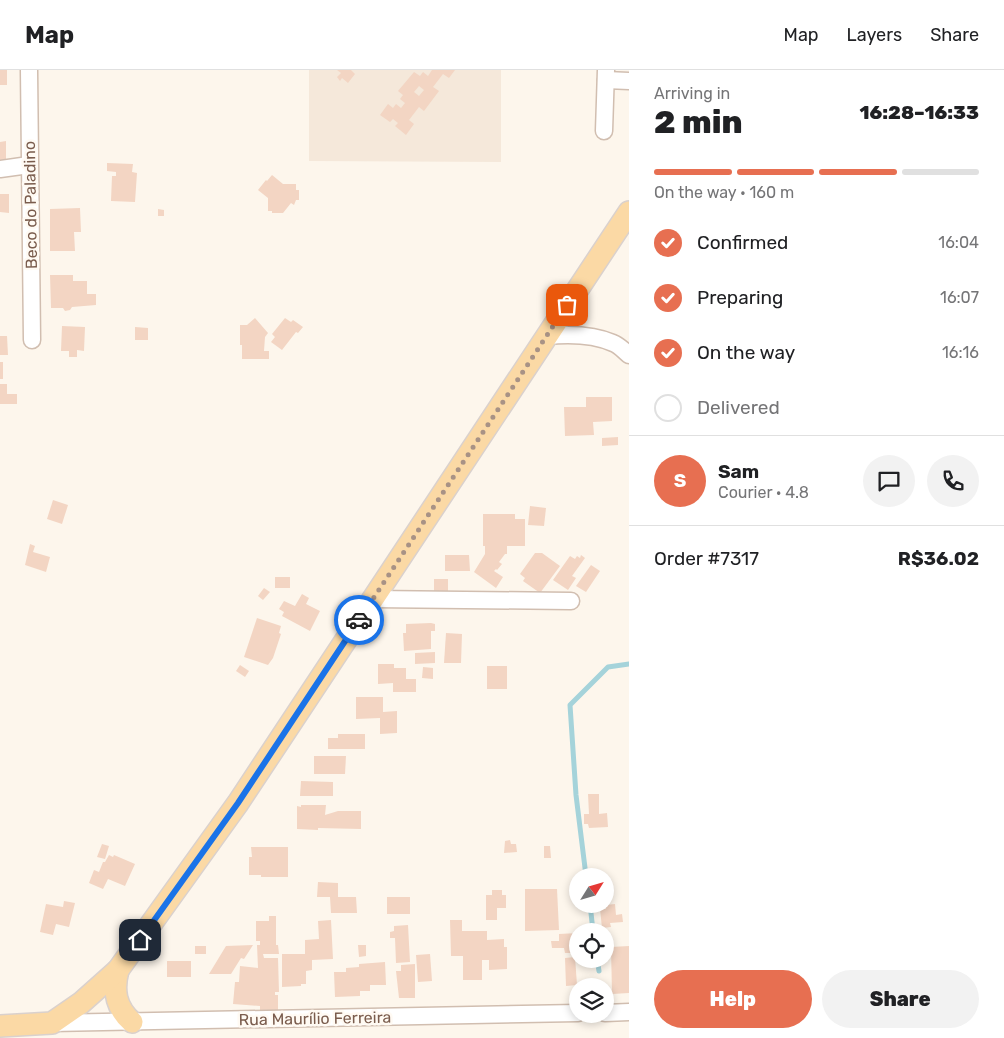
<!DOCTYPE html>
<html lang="en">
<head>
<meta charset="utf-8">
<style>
	body { margin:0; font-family:Rubik,sans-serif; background:#f2f2f2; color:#202124; height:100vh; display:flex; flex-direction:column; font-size:19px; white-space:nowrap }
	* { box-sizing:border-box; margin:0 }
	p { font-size:16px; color:#757577 }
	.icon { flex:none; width:28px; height:28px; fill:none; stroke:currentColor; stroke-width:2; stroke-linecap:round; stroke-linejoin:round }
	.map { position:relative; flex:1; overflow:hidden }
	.details { display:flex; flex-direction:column; background:#fff; width:375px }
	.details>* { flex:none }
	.needle { width:32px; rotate:53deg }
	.controls { position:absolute; left:569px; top:798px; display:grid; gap:10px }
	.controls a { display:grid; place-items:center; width:45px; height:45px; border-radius:50%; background:#fff; box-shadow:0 2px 8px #0003; font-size:25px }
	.pin { position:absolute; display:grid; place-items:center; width:42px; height:42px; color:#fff; margin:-21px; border-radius:10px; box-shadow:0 2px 8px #0006 }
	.courier { position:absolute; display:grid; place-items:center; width:50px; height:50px; margin:-25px; border:4px solid #1a73e8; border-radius:50%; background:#fff; color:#222; box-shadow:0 1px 6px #0007 }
	.summary em { font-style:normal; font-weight:800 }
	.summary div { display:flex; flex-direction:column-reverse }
	.summary { display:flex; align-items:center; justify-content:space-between; height:85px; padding:0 25px }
	h1 { font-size:32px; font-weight:800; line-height:38px }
	.bar { display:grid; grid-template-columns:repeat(4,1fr); gap:8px 5px; align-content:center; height:60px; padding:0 25px }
	.bar i { height:6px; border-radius:4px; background:#e0e0e0 }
	.bar .on { background:#e76f51 }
	.bar p { grid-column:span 4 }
	.line { display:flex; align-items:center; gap:12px; padding:0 25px; border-top:1px solid #e0e0e0 }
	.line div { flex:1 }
	.round { display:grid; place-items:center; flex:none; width:52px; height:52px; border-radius:26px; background:#f2f2f2 }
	ol { padding:0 25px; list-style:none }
	li { display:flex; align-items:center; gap:15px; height:55px }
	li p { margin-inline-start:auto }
	li .icon { padding:5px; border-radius:50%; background:#e76f51; color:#fff; stroke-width:4 }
	li:last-child { color:#757577 }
	li i { width:28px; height:28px; border:2px solid #e0e0e0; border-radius:50% }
	.action { display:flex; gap:10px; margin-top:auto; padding:10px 25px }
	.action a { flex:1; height:58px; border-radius:30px; background:#e76f51; color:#fff; font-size:20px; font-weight:800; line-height:58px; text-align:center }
	.action a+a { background:#f2f2f2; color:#202124 }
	header { display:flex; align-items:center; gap:30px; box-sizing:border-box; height:70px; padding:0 25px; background:#fff; border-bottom:1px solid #e0e0e0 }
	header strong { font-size:24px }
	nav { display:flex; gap:28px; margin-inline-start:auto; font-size:18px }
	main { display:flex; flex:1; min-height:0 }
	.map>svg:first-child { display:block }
</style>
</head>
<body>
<header>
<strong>Map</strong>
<nav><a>Map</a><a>Layers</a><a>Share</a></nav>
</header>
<main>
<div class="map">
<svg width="629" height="968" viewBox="0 0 629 968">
	<rect width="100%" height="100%" fill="#fdf6ec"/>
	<!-- residential -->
	<path fill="#f5e8da" d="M309,0H501V92L309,91Z"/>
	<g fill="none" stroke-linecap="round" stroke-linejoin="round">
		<!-- stream -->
		<g stroke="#a5d3da" stroke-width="5">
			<path d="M586,806L576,725L570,635L608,597L629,594"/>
			<path d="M590,834L593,861"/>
			<path d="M597,889L599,901"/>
		</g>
	</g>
	<!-- building -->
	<g fill="#f3d5c3" fill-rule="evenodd">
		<rect x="0" y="0" width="7" height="15"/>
		<path d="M337,0H351L355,4L348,13L342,8L340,11L337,7L341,3Z"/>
		<path d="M432,0H455L449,8L443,4L433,17L439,21L424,41L419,37L409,50L414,54L406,65L395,56L398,53L393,49L390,52L380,45L388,34L393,38L396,34L401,38L405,33L400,29L403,25L398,21L414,2L420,6L423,2L428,6ZM419,16L424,20L419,26L414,22Z"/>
		<path d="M6,71V94H0V72Z"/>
		<path d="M107,93L133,94L132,102L137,103L135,132L111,131L112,106H116V102L107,101Z"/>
		<path d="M272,105L283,114H296V120H299V130H296L294,135L291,133L283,143H272V141H268V128L258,120L266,110L267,111Z"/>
		<path d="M0,124H9V143L0,142Z"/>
		<path d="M80,138L81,162H74L75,181H50V139Z"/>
		<path d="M158,139L164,140V146H158Z"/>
		<path d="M50,205H73V211H87V224H96V235L72,237L70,240L65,241L63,238H51Z"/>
		<path d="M255,248L268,263L265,267L264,281H269V289H242V275H240V255H247Z"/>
		<path d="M285,248L291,252L293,250L303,257L298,263L296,262L282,280L271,272L275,267L272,264Z"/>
		<path d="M62,256L85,257L84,281L77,280V287H69V281H61Z"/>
		<path d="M135,257L148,258V270H135Z"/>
		<path d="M0,266H7L8,285H0Z"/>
		<rect x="0" y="292" width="3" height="17"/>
		<path d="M0,314H7V324H17V334H0Z"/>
		<path d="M586,327H612V351L593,352L594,365L565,366L564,337H586Z"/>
		<path d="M618,367V375L602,376V368Z"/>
		<path d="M53,430L68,435L62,454L47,449Z"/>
		<path d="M530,436L546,438L544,456L528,455Z"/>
		<path d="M483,444H515V449H525V476H507V484H505L499,492L502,494L497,500L496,499L494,501L503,507L496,518L474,502L485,484V476H483Z"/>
		<path d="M30,474L35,476L33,482L50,487L46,502L25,495Z"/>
		<path d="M535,483H542L560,496L540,523L523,511L525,508L520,504Z"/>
		<path d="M445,485H469L470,501H445Z"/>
		<path d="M581,485L585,488L572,506L576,508L568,520L553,510L570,486L575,489L577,486L580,488Z"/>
		<path d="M591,495L600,501L586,522L576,516Z"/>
		<rect x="275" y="507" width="15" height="11"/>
		<rect x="434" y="509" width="14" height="17"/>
		<path d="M264,518L270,522L263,530L258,526Z"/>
		<path d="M302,524L309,528L306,534L320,541L310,561L282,546L284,542L279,539L284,531L295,536Z"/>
		<path d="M257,548L281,556L279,563L281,564L273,588L268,595L244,587Z"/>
		<path d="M431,553L435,554V561H431V579L404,581L403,563H406V554Z"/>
		<path d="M446,563L462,564L461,593H444Z"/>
		<path d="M435,582V593L415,594V583Z"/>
		<path d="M378,594H394V598H406V609H416V622H393V613L378,614Z"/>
		<path d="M240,595L249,601L245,607L236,601Z"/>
		<rect x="487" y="596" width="20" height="23"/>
		<path d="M423,597L433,598V609L422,608Z"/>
		<path d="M356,627H383V642L397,641V663L380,664V648L356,649Z"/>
		<path d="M338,664H365V679H328V668H338Z"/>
		<path d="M314,686H346L345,704H314Z"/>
		<path d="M301,711L333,712V726H300Z"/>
		<path d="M588,724H599V744L607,743L608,757L589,758L588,754H584V744H589Z"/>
		<path d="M301,735H326L325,745L338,741H361V759L318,758V760L297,759V736L301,737Z"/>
		<path d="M510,770L511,774H516L517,782L504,783L505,771Z"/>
		<path d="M102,774L109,776L105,789L97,787Z"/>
		<path d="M544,776H550L551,788H544Z"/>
		<path d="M251,777H288V807H261V805H249V787H252Z"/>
		<path d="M109,785L113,787L114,785L135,794L125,816L108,809L103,819L89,813L94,800L99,802L103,792H105Z"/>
		<path d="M318,812L338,813V827H356L357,843H331L330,827H317Z"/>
		<path d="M525,819H557L559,860L525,861Z"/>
		<path d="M492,820H502V825H506V838H497V850H486V825H492Z"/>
		<rect x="387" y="827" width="23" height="17"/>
		<path d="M64,831L75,833L69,857L56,854L53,865L40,862L46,834L63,837Z"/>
		<path d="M615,834L616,845L622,844L623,852L610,853L611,857L602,858L600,839H606V835Z"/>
		<path d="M269,846H276V875H278L279,884H263L264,888H278L279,922H275V925H278V944L260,945V936L233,934L235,912H239L240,896L258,898L257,875H260V871H256V851H269Z"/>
		<path d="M331,850L333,889L312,890V900L306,901V914H301V916L282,917V884H305V870L319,869L318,851Z"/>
		<path d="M450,850H462V861H487V870L504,869V877H507V899L489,900V890H482V910H463V886H451Z"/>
		<path d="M408,855L410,892L396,893L395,868H390V862L394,861V856Z"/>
		<path d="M578,863V883H565L564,878H552L551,871H559V864Z"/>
		<path d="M253,875L244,889L241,888L231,904H209L226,876Z"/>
		<path d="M358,875H366V886L359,887Z"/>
		<rect x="195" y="876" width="11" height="8"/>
		<path d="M629,876V923L612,924L611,877Z"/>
		<path d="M430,884L432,911L418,912L416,885Z"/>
		<path d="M575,887L577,915L566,916L565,888Z"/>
		<rect x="167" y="891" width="24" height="16"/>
		<path d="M385,892L386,915H370V921H360V926L335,927L334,902H346V898L359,897V894Z"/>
		<path d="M415,894V928H399L396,901H401V895Z"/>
	</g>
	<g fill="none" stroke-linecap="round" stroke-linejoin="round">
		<!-- minor casing -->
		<g stroke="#d1beb0" stroke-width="19">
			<g id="minor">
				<path d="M29,0L32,270"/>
				<path d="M606,10L629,11"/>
				<path d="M604,61L606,0"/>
				<path d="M0,99L29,95"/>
				<path d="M547,266C568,264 593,264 613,273C619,275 624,281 629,285"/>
				<path d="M373,529L571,531"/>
				<path d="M605,943L629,942"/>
				<path d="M52,953L578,943"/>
			</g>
		</g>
		<!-- major casing -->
		<g stroke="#dad1cd" stroke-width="24">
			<g id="major">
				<path d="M118,900C113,920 115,937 132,952"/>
				<path d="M0,956L52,953L81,933L118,900L238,733L629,142"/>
			</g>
		</g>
		<!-- minor -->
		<use href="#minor" stroke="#fff" stroke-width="16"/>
		<!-- major -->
		<use href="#major" stroke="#fbd9a5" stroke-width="21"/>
	</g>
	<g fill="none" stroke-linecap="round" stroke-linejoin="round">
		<!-- done -->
		<path stroke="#a89285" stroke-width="5" stroke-dasharray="0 9" d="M359,550L567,235"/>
		<!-- route -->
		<path stroke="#1a73e8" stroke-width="6" d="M140,870L238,733L359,550"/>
	</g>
	<g text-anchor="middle" stroke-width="5" stroke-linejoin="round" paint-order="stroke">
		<!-- street labels -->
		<g font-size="16" fill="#7a5c4d" stroke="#fffaf3">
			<text transform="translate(30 135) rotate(-91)" y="6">Beco do Paladino</text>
			<text transform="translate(315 948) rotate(-1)" y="6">Rua Maurílio Ferreira</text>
		</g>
	</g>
</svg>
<div class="controls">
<a><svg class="needle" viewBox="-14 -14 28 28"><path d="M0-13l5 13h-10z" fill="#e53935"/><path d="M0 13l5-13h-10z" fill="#757577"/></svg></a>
<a><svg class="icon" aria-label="locate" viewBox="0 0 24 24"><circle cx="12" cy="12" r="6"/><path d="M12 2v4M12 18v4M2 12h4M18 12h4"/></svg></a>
<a><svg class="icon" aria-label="layers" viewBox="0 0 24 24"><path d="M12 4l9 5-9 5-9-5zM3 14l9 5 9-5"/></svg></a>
</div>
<div class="pin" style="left:567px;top:235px;background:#ea580c"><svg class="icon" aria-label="bag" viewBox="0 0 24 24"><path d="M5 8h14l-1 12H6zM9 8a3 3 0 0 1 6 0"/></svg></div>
<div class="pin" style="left:140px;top:870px;background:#1f2937"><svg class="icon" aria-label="home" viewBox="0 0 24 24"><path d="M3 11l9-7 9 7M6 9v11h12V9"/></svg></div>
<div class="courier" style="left:359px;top:550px"><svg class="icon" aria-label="car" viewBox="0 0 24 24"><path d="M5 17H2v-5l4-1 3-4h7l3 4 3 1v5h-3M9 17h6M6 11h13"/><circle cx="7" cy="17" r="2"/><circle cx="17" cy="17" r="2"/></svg></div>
</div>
<section class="details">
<div class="summary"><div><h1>2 min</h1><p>Arriving in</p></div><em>16:28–16:33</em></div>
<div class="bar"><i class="on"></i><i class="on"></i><i class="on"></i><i></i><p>On the way · 160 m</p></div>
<ol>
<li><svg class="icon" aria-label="check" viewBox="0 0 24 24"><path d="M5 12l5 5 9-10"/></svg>Confirmed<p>16:04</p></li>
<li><svg class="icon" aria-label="check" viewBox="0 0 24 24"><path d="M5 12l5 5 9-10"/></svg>Preparing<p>16:07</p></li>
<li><svg class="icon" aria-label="check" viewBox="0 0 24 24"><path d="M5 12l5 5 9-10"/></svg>On the way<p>16:16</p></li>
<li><i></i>Delivered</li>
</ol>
<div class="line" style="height:90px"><b class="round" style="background:#e76f51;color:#fff">S</b><div><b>Sam</b><p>Courier · 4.8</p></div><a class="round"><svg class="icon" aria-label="chat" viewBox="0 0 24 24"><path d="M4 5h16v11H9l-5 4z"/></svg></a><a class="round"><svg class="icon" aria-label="phone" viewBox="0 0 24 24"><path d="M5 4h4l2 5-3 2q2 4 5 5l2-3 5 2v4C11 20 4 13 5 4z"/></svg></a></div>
<div class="line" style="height:65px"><div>Order #7317</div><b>R$36.02</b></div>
<div class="action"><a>Help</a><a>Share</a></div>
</section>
</main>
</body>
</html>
